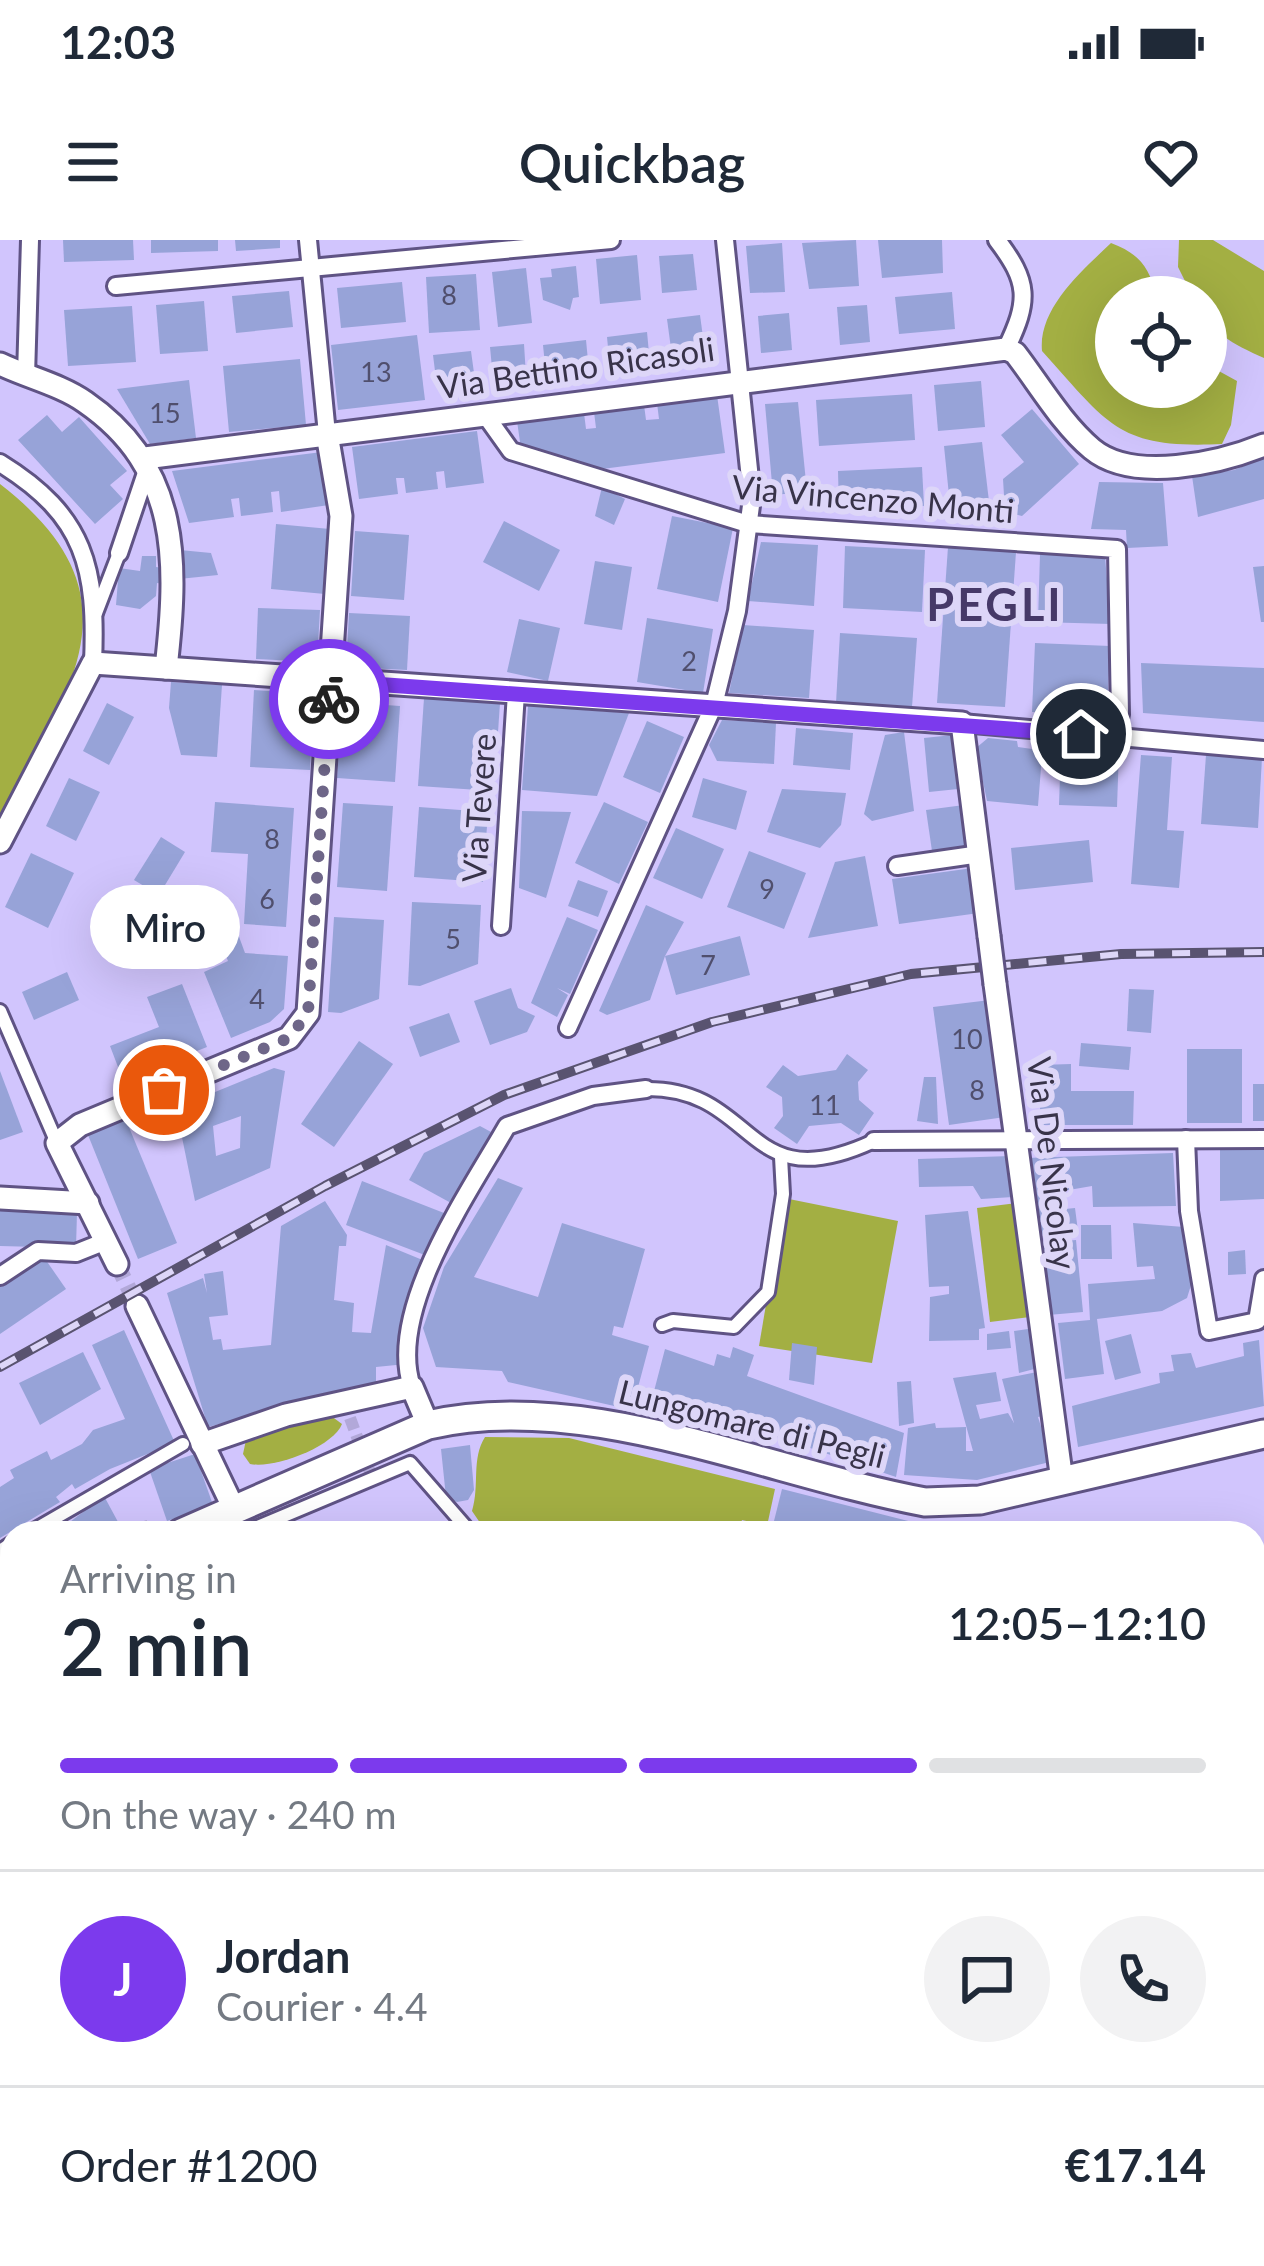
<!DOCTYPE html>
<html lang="en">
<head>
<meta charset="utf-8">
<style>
	body { margin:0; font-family:Lato,sans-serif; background:#f2f2f3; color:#1f2937; height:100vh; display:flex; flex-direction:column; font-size:45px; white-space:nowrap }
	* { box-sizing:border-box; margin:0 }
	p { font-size:39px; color:#747a83 }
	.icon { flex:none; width:66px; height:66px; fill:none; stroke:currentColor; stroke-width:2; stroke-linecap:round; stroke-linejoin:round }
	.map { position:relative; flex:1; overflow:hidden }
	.sheet { position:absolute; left:0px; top:1281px; width:1266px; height:747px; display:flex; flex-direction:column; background:#fff; border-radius:36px 36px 0 0; box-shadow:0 12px 48px #0002 }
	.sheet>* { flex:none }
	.tools { position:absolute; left:1095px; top:36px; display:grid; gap:24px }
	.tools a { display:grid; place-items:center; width:132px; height:132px; border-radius:50%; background:#fff; box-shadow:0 12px 48px #0002; font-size:60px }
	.pin { position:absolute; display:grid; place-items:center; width:102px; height:102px; color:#fff; margin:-51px; border:6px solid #fff; border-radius:50%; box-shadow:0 3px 12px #0007 }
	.courier { position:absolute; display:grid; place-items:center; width:120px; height:120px; margin:-60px; border:9px solid #7c3aed; border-radius:50%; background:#fff; color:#222; box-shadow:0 3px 15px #0007 }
	.bubble { position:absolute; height:84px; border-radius:42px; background:#fff; box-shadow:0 12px 48px #0002; font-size:39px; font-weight:600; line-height:84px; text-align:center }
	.overview em { font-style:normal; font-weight:600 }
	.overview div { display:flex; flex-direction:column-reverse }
	.overview { display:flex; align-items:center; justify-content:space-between; height:204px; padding:0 60px }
	h1 { font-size:78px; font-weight:600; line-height:90px }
	.bar { display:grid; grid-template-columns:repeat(4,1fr); gap:18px 12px; align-content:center; height:144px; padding:0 60px }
	.bar i { height:15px; border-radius:9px; background:#e0e1e3 }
	.bar .current { background:#7c3aed }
	.bar p { grid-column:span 4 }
	.line { display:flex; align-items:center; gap:30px; padding:0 60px; border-top:3px solid #e0e1e3 }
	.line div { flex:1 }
	.round { display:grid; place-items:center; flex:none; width:126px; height:126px; border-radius:63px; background:#f2f2f3 }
	.status { display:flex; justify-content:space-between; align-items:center; height:84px; padding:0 60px; background:#fff; direction:ltr }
	.status svg { height:33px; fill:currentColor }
	header { display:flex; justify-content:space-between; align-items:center; height:156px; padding:0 60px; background:#fff; font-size:54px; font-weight:600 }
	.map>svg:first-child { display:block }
</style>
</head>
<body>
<div class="status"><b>12:03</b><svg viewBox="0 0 49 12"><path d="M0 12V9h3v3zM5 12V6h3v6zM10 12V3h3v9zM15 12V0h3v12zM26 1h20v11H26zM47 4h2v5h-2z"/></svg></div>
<header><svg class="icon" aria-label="menu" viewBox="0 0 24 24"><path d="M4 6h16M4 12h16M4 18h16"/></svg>Quickbag<svg class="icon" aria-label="heart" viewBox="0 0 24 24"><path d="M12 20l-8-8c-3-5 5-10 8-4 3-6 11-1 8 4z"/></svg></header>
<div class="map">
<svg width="1264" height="2026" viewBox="0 0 1264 2026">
	<rect width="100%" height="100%" fill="#d1c5fd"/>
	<!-- green -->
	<g fill="#a3af43">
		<path d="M1179,0H1213L1264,31V118C1234,104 1206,94 1206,57H1193L1178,27Z"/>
		<path d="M1111,3C1140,14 1149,27 1157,57H1116V147H1206V124L1237,141L1231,185L1222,204C1118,209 1109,185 1042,111C1038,68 1083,30 1111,3Z"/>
		<path d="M0,244C147,358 67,450 0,583Z"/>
		<path d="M784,958L898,981L872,1123L759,1106Z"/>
		<path d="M1017,963L1030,1077L990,1082L977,968Z"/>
		<path d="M327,1173L342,1184C333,1207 274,1229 250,1224L243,1214L246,1200Z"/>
		<path d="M485,1197L569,1198L775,1249L767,1286L742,1280L738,1293H487L472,1271C480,1245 471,1219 485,1197Z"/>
	</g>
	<!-- water -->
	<path fill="#ad93f6" stroke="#8a76c2" stroke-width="3" d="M1264,1313V2026H0V1434L12,1431V2016H1254V1319Z"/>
	<!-- building -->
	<g fill="#97a3d8" fill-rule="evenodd">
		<path d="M63,0H133L134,20L64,22Z"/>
		<path d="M151,0H218V11L151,13Z"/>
		<path d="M235,0H280V8L236,11Z"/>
		<path d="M856,0L859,46L809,49L802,3Z"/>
		<path d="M878,0H942L943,33L882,38Z"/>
		<path d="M782,3L785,52L750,53L746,6Z"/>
		<path d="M693,14L697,50L662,53L659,16Z"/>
		<path d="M637,15L641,60L600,64L596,19Z"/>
		<path d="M576,26L579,57L573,58L570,70L543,60L540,38L552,37L551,29Z"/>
		<path d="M526,28L532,83L498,87L492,32Z"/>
		<path d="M476,34L480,90L429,93L426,37Z"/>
		<path d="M402,42L406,82L341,88L337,48Z"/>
		<path d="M289,51L293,87L236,93L232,56Z"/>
		<path d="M952,52L955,89L899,94L895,57Z"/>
		<path d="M204,61L208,111L160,114L156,65Z"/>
		<path d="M867,65L870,102L840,105L837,67Z"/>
		<path d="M132,66L136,122L68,126L64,70Z"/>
		<path d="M789,73L792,110L761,113L758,76Z"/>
		<path d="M700,75L705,112L672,116L667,79Z"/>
		<path d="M647,92L650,124L610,129L607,97Z"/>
		<path d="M417,95L425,160L338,170L331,105Z"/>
		<path d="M586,100L589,131L546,135L543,105Z"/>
		<path d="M524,104L526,136L493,139L490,107Z"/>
		<path d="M471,111L474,133L458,135L459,145L437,147L433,115Z"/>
		<path d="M300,119L306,185L229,192L223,126Z"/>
		<path d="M189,140L196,198L150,204L117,149Z"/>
		<path d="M981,141L985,187L938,191L934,145Z"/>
		<path d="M912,154L915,200L819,206L816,160Z"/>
		<path d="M717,155L725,213L579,232L521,209L517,181L584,173L586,189L596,188L594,172L644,165L646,180L659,179L657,163Z"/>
		<path d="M798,162L807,252L773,255L765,164Z"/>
		<path d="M1032,169L1079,224L1022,276L1005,272L1003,239L1024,222L1001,195Z"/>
		<path d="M47,175L62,192L79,177L127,231L110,245L123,259L95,284L18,200Z"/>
		<path d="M477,191L484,243L446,248L444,231L436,232L438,249L406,253L404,238H396L398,254L359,259L352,207Z"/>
		<path d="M982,202L990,270L951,275L944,206Z"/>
		<path d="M322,212L329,265L281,272L279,251L271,252L273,272L241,276L239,258L231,259L234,277L189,283L172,231Z"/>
		<path d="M1264,218V259L1198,277L1192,236L1234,230Z"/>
		<path d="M922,227L924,266L839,270L838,231Z"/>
		<path d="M1099,242L1163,243L1168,306L1127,308L1126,290L1091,289Z"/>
		<path d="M602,247L625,259L614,285L595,276Z"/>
		<path d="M672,276L733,288L718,362L657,349Z"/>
		<path d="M504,281L560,310L539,351L483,322Z"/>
		<path d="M276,284L330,289L325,354L271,349Z"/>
		<path d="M355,291L409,295L404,360L351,356Z"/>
		<path d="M761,302L818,305L814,366L748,361Z"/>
		<path d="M845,306L925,310L922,372L843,368Z"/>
		<path d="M948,307L1016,312L1005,467L937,463Z"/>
		<path d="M180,310L211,313L218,335L179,339Z"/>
		<path d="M1040,314L1105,317L1111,384L1038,382Z"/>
		<path d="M142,316H156V327L164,328L163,344L157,343L156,356L140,369L116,365L119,328L140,331Z"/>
		<path d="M595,321L632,327L622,390L584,384Z"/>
		<path d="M1264,326V382H1261L1253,327Z"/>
		<path d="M258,368L320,370L317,422L256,419Z"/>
		<path d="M349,373L410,376L407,430L346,427Z"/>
		<path d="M647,378L713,389L703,453L637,442Z"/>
		<path d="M519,379L560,388L548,441L507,432Z"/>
		<path d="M743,385L814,390L809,458L729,453Z"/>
		<path d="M840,393L917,398L912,467L836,463Z"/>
		<path d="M1035,403L1110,406L1107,475L1032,472Z"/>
		<path d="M1141,423L1264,428V482L1143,473Z"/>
		<path d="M171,442L222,445L217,517L181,515L169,468Z"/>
		<path d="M254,450L314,454L310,530L250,527Z"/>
		<path d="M424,458L500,463L494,551L418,546Z"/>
		<path d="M343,462L400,466L395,542L337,538Z"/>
		<path d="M107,463L134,477L109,525L83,511Z"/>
		<path d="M528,466L629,473L597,556L522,550Z"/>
		<path d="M722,480L776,483L774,524L717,521L709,505Z"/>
		<path d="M647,481L684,497L660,553L623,537Z"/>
		<path d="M796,488L853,493L850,530L793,525Z"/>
		<path d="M904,492L914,571L872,581L864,574L885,495Z"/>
		<path d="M953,495L958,549L929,552L924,498Z"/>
		<path d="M988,498L1017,501L1018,507L1032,509L1033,502L1043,503L1038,566L987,561L976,508Z"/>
		<path d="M1061,508L1119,510L1117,567L1059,565Z"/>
		<path d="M1141,515L1172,517L1167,590L1184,591L1179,648L1131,644Z"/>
		<path d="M1206,515L1262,518L1258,588L1201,584Z"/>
		<path d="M69,538L100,552L76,601L46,586Z"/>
		<path d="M703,538L747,551L736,590L692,577Z"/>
		<path d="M782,549L846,553L841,585L820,608L767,592Z"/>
		<path d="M215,562L294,568L286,687L244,684L248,614L211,612Z"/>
		<path d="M604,562L648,582L619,644L575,623Z"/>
		<path d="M343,563L393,566L387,651L337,647Z"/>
		<path d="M964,565L970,605L932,611L926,570Z"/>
		<path d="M419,567L488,572L483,642L414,637Z"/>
		<path d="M522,571L571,572L546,658L519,648Z"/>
		<path d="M676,588L724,609L702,659L653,638Z"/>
		<path d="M161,597L185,612L159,655L134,640Z"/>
		<path d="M1089,600L1093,642L1015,650L1011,608Z"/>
		<path d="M749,611L806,633L784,689L727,667Z"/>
		<path d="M31,613L74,633L48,688L5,667Z"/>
		<path d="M865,616L878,686L808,698L835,622Z"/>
		<path d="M973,628L979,673L899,684L892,639Z"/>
		<path d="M578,640L608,651L598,677L568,666Z"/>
		<path d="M412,662L481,665L478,724L420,746L408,745Z"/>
		<path d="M118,663L144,679L122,717L95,702Z"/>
		<path d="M646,665L684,682L665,716L740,696L750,735L676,755L665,716L650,760L607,775L599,771Z"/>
		<path d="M334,677L384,680L379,759L341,773L328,772Z"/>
		<path d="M567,677L598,690L570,754L557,748L568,755L557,777L531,763Z"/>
		<path d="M234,683L245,713L288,716L284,769L270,782L231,798L204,732L228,721L216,691Z"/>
		<path d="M67,732L79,760L34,780L22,752Z"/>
		<path d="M182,744L207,807L123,840L110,806L159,787L147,757Z"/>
		<path d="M511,748L518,768L535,776L527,792L490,805L474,761Z"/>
		<path d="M1129,749L1154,750L1151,793L1127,791Z"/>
		<path d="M990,760L1005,877L949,885L933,767Z"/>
		<path d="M449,773L460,802L420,817L409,787Z"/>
		<path d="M359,801L393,824L334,907L301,884Z"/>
		<path d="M1081,803L1131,807L1129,830L1079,826Z"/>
		<rect x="1187" y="809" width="55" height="74"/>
		<path d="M847,814L868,830L858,842L859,860L874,873L859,895L841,883L809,886L797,904L774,888L783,876L782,857L766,847L783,825L798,836L836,830Z"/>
		<path d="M1071,824V851H1134L1133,885H1040V825Z"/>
		<path d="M274,828L285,831L270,928L195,961L176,868ZM241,876L240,908L216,916L213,886Z"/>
		<path d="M0,831L23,892L0,900Z"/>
		<path d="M924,837H936L938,884L917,881Z"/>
		<rect x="1253" y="844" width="11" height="37"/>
		<path d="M126,880L177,1003L138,1019L88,895Z"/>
		<path d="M480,886L491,892L451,963L409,940L424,913Z"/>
		<path d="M1220,909H1264V959L1220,961Z"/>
		<path d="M1173,913L1176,966L1093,967L1092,946L1063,951L1065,969L1075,968L1078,991L1037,995L1026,918Z"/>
		<path d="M1011,916L1013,957L981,959L973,946L919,947L918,919Z"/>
		<path d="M498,938L523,948L474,1037L538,1057L562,983L645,1009L623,1088L614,1086L612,1095L649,1106L632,1170L508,1142L502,1131L436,1127L423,1088L444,1027Z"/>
		<path d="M362,941L444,973L430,1017L346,985Z"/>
		<path d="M325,961L347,995L346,1006H339L334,1060L354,1063L352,1092L371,1093L386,1005L425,1021L406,1124L376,1127V1142L208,1187L167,1053L203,1038L207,1053L204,1034L223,1031L228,1075L209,1077L213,1100L221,1099L223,1110L271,1105L281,986Z"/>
		<path d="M0,970L77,972L76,1008L0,1006Z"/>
		<path d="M968,971L985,1088L979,1089V1100L929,1101L930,1057L949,1054V1046L929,1047L925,975Z"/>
		<path d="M1133,983L1184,987L1191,1045L1187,1058L1162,1071L1097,1079L1104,1134L1065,1139L1058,1083L1090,1080L1088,1044L1155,1039L1153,1026L1137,1027Z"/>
		<path d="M1081,985H1111L1112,1019H1081Z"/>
		<path d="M1076,1000L1083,1072L1048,1075L1041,1003Z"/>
		<path d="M1245,1010L1246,1034L1228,1035V1012Z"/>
		<path d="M41,1013L66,1049L0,1094V1041Z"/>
		<path d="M1035,1088L1038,1128L1019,1133L1014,1091Z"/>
		<path d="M124,1090L175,1203L110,1229L75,1249L72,1244L56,1257L60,1262L0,1298V1247L14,1238L10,1230L47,1211L51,1220L82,1204L93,1190L125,1179L92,1105Z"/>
		<path d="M1009,1091L1011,1108L987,1110V1094Z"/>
		<path d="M1131,1094L1141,1133L1115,1140L1105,1101Z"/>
		<path d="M1259,1100L1264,1166L1078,1207L1072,1166L1160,1143L1159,1133L1174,1131L1171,1115L1191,1113L1196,1128L1244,1116L1243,1103Z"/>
		<path d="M792,1103L817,1107L814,1145L789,1140Z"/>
		<path d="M733,1107L754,1115L747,1136L904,1193L896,1237L653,1155L665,1109L714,1126L717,1114L730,1118Z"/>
		<path d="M83,1112L101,1149L40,1185L19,1143Z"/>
		<path d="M996,1132L1001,1161L976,1165L980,1179L1008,1173L1014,1183L1002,1139L1037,1132L1048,1175L1038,1177L1043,1193L1052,1192L1058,1220L977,1240L904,1235L908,1188L935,1183L936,1188L966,1187V1211H973L953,1138Z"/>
		<path d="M911,1141L914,1183L899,1186L897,1142Z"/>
		<path d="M470,1205L474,1250L468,1260L457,1262L446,1257L441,1209Z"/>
		<path d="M195,1214L213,1265L167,1281L149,1229Z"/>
		<path d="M782,1249L924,1285L922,1293H740L743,1282L772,1289Z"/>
		<path d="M104,1256L124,1293H52L66,1285Z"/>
	</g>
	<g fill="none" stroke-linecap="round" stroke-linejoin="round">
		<!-- pedestrian-tunnel -->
		<g stroke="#b2a8d9" stroke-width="12" stroke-dasharray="12 6" stroke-linecap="butt">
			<path d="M350,1178L374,1243"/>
			<path d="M141,1282L145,1293"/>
		</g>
		<!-- minor-tunnel -->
		<path stroke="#b2a8d9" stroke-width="16" stroke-dasharray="16 8" stroke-linecap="butt" d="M117,1024L137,1066"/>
		<!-- pedestrian casing -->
		<g stroke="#5f5384" stroke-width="18">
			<g id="pedestrian">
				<path d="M96,373L119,313"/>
				<path d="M0,771L57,903"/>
				<path d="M646,849C759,848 743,962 874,901"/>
				<path d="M662,1085L673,1081L734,1087L768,1052L783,954L781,917"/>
				<path d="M29,1293L183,1204"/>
				<path d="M243,1293L410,1223L471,1293"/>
				<path d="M0,1311L12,1303"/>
				<path d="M0,1399L12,1393"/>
			</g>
		</g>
		<!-- minor casing -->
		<g stroke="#5f5384" stroke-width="22">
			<g id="minor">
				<path d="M308,0L327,194"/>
				<path d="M997,0C1029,42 1030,60 1006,109"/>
				<path d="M116,46L611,0"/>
				<path d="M26,136L30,0"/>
				<path d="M486,176L511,211L748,284L1117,309L1120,475"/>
				<path d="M0,223C86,276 97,329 93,423"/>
				<path d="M119,313L148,227"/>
				<path d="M962,483L1264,510"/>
				<path d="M897,626L980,614"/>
				<path d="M501,686L516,453"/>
				<path d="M568,788L714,465L737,371L752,258L725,0"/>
				<path d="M1186,899L1189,971L1209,1091L1257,1081L1264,1039"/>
				<path d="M874,901L1264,899"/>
				<path d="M0,1036L38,1011L76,1013L106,1001"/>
				<path d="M412,1147C386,1070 470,951 507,886L593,856L646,849"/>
			</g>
		</g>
		<!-- tertiary casing -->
		<g stroke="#5f5384" stroke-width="27">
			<g id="tertiary">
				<path d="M0,124C27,137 61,145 85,162C181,228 178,323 166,428"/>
				<path d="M145,218L1006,109L1015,113C1039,144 1062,184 1092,209C1133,243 1220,223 1264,205"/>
				<path d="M0,602L93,423L962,483L989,696"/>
				<path d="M995,744L1062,1241"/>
				<path d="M0,958L88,963"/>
				<path d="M117,1024L57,903L80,885L289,798L308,773L341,276L327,194"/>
				<path d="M137,1066L234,1269"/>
				<path d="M202,1204L286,1175L412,1147L428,1185"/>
			</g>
		</g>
		<!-- primary casing -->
		<g stroke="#5f5384" stroke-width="33">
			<g id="primary">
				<path d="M181,1293L428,1185C584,1148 769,1233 925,1262L980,1260L1264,1194"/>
				<path d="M0,1373L12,1367"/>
			</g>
		</g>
		<!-- pedestrian -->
		<use href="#pedestrian" stroke="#fff" stroke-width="12"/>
		<!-- minor -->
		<use href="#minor" stroke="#fff" stroke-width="16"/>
		<!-- tertiary -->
		<use href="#tertiary" stroke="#fff" stroke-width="21"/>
		<!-- primary -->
		<use href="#primary" stroke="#fff" stroke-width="27"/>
		<!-- rail casing -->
		<g stroke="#595370" stroke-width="10">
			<path id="rail" d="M0,1127L325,946L504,855L712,782L911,734L1121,714L1264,712"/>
		</g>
		<!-- rail -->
		<use href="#rail" stroke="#ddd6f8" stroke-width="6" stroke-dasharray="18" stroke-linecap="butt"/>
		<!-- tertiary-bridge casing -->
		<g stroke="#5f5384" stroke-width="27" stroke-linecap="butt">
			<path id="tertiary-bridge" d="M989,696L995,744"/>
		</g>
		<!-- tertiary-bridge -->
		<use href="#tertiary-bridge" stroke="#fff" stroke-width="21"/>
	</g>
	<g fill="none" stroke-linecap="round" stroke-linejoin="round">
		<!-- done -->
		<path stroke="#6e6688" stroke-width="12" stroke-dasharray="0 21.6" d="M164,850L289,798L308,773L329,459"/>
		<!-- route -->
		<path stroke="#7c3aed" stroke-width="15" d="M329,459L331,441L1081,494"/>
	</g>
	<g text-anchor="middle" stroke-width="12" stroke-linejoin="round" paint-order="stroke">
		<!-- number labels -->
		<g font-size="27" fill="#504f6d">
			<text x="449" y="65">8</text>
			<text x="376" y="142">13</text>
			<text x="165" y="183">15</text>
			<text x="689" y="431">2</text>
			<text x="272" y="609">8</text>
			<text x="767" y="659">9</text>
			<text x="267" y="669">6</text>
			<text x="453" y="709">5</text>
			<text x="708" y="735">7</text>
			<text x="257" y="769">4</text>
			<text x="967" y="809">10</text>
			<text x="977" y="860">8</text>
			<text x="825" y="875">11</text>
		</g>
		<!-- street labels -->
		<g font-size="33" fill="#383349" stroke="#ddd6f8">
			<text transform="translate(576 128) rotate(-8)" y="12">Via Bettino Ricasoli</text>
			<text transform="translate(873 259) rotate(5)" y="12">Via Vincenzo Monti</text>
			<text transform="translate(479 568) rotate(-86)" y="12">Via Tevere</text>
			<text transform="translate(1052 923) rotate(83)" y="12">Via De Nicolay</text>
			<text transform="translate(752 1184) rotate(14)" y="12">Lungomare di Pegli</text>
		</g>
		<!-- district labels -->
		<g font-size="45" font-weight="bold" letter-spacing="3" fill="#463968" stroke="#ddd6f8">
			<text x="995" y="381">PEGLI</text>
		</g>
	</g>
</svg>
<div class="tools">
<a><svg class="icon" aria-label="locate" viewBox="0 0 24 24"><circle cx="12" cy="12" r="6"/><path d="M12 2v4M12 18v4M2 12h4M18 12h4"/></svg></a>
</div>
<div class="pin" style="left:164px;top:850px;background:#ea580c"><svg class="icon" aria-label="bag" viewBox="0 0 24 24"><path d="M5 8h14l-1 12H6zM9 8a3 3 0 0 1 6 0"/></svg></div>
<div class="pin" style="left:1081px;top:494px;background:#1f2937"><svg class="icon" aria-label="home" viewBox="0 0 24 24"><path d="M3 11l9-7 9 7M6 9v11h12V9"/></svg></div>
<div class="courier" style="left:329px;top:459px"><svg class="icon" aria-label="bike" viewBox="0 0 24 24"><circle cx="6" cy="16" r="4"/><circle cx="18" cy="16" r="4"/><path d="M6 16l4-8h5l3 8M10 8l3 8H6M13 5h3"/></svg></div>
<div class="bubble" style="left:90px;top:645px;width:150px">Miro</div>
<section class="sheet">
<div class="overview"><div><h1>2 min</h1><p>Arriving in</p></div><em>12:05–12:10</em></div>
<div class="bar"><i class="current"></i><i class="current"></i><i class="current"></i><i></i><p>On the way · 240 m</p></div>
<div class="line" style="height:216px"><b class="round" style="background:#7c3aed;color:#fff">J</b><div><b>Jordan</b><p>Courier · 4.4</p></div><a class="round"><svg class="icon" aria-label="chat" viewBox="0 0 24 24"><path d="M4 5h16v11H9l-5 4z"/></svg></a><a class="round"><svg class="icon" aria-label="phone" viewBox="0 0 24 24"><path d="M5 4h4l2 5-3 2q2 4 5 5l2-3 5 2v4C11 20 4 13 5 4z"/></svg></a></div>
<div class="line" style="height:156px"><div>Order #1200</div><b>€17.14</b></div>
</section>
</div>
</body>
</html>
